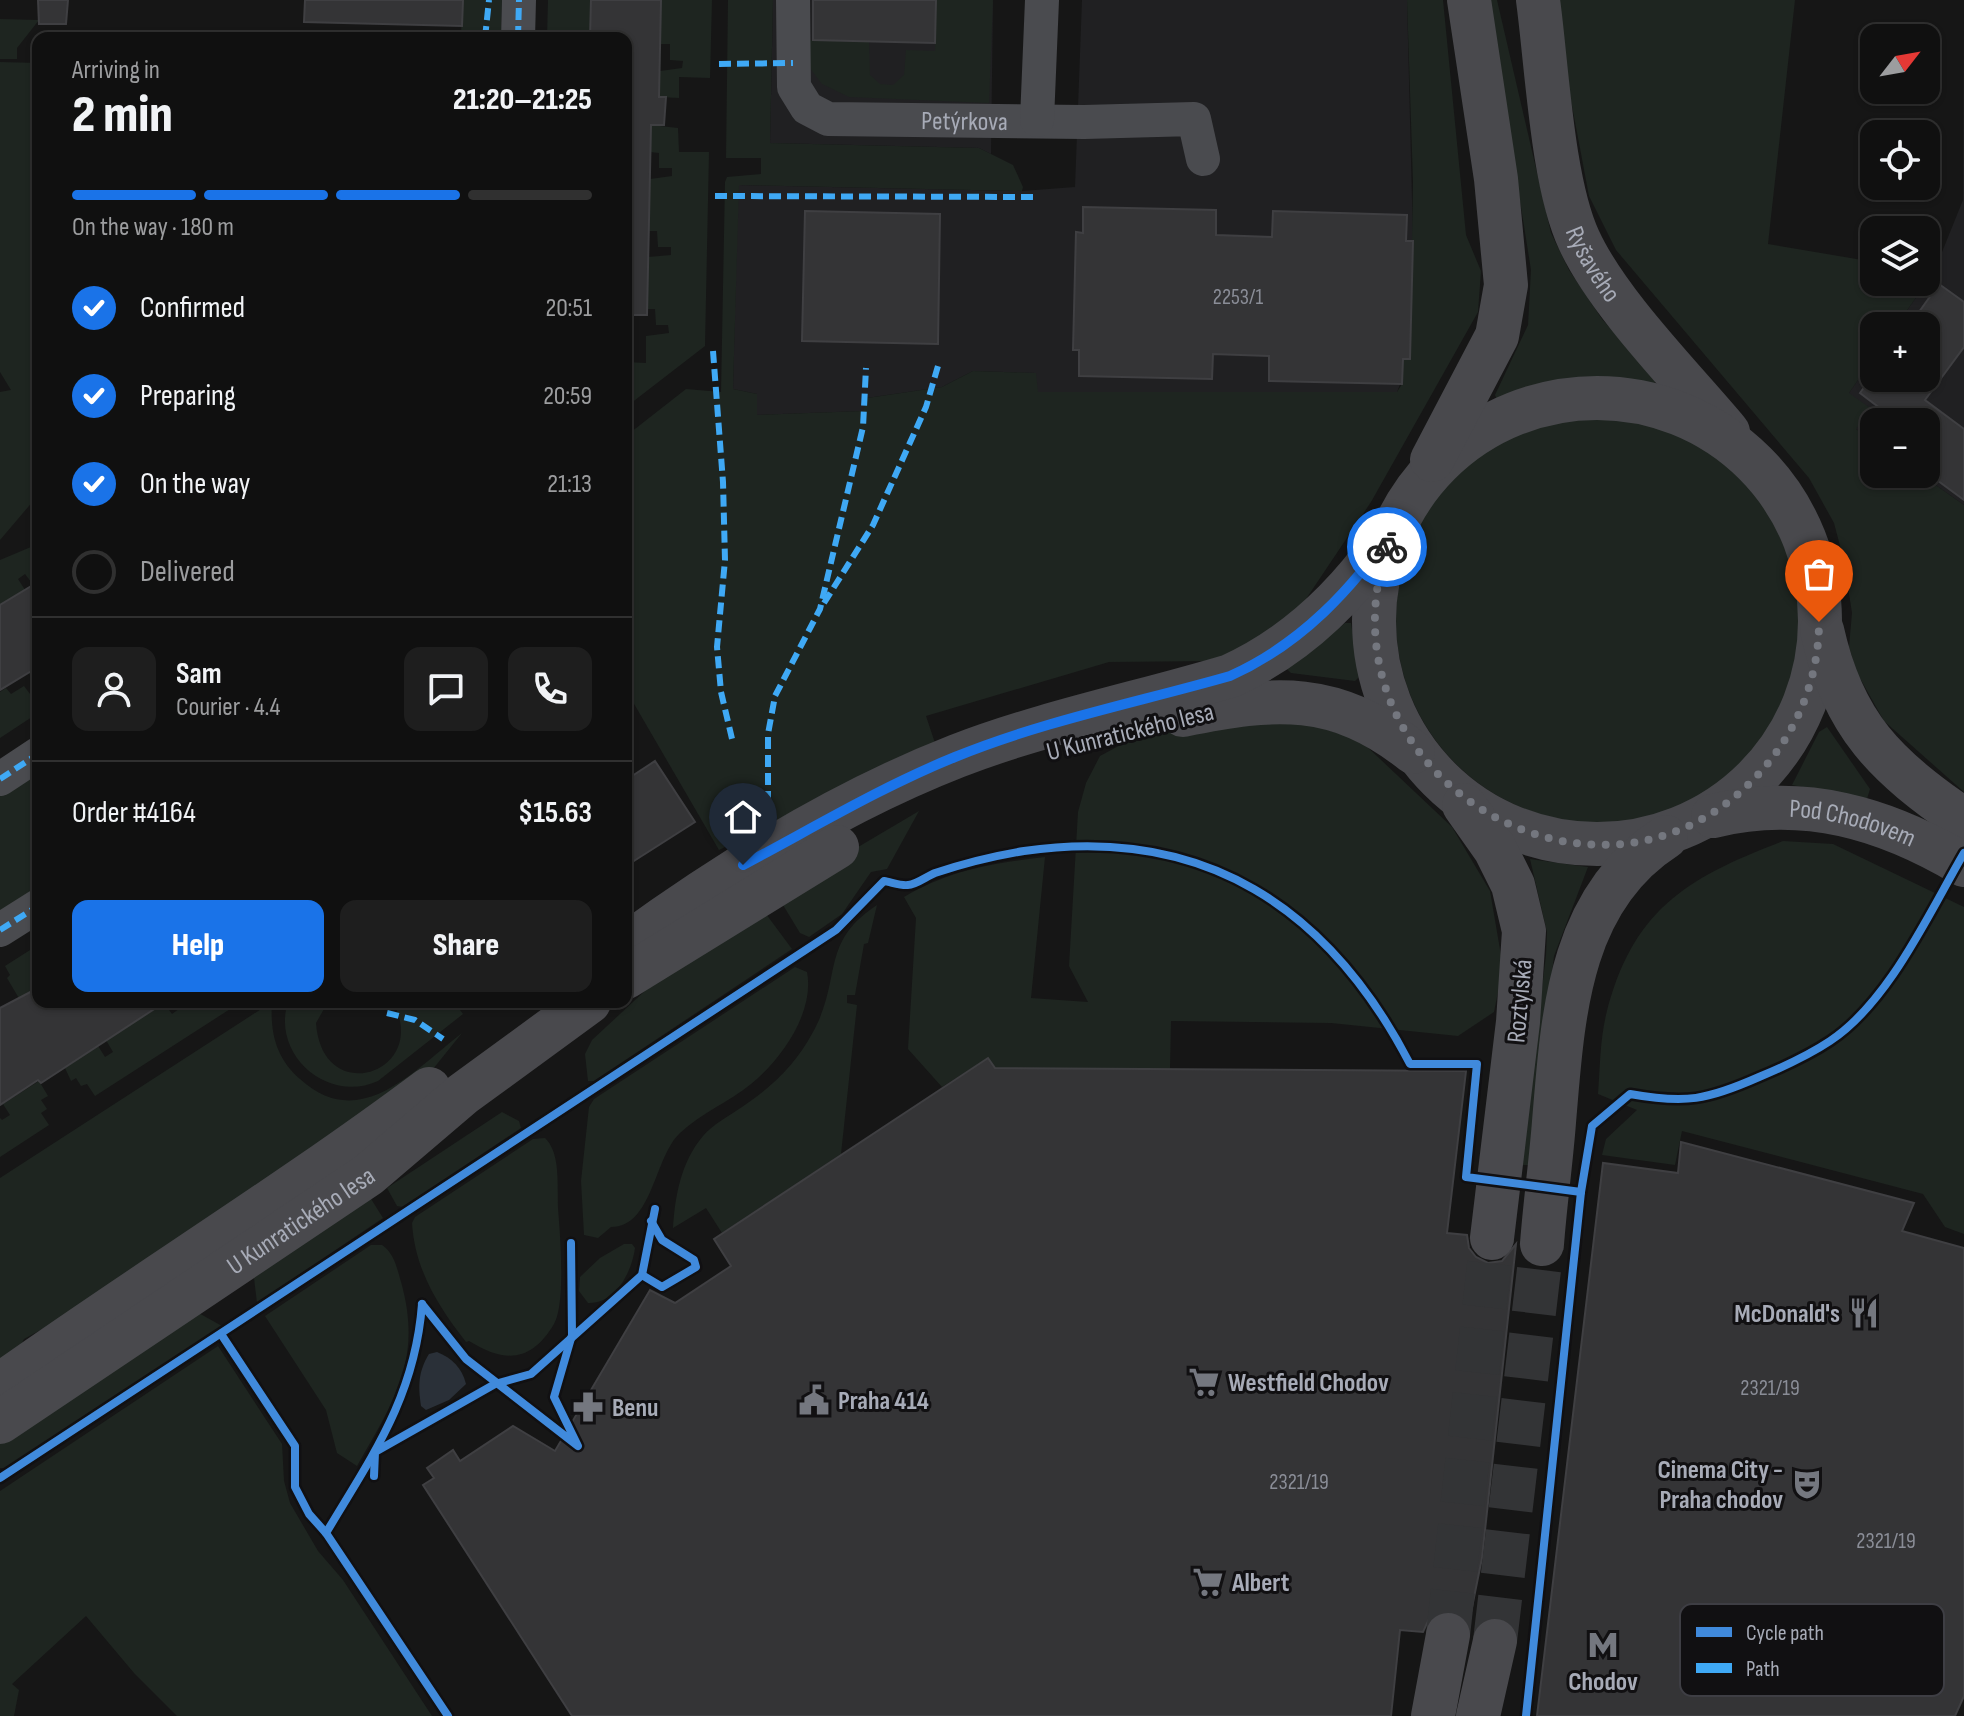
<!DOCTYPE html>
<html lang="en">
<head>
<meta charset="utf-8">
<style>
	body { margin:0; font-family:"Sofia Sans Condensed",sans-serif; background:#1e1e1e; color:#f1f3f6; height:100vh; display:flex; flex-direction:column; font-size:30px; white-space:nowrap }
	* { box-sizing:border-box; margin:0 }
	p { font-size:26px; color:#9c9d9f }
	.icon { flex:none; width:44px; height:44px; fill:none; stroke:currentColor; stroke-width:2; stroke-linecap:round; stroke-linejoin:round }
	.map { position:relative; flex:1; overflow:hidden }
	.sheet { position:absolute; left:32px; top:32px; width:600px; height:976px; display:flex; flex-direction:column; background:#101010; border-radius:16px; box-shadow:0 2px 6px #0004,0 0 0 2px #303030 }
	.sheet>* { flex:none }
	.needle { width:52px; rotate:59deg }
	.buttons { position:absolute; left:1860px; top:24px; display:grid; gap:16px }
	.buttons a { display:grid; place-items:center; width:80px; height:80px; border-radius:16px; background:#101010; box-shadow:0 2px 6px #0004,0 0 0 2px #303030; font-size:40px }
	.pin { position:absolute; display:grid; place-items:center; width:68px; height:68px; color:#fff; margin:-82px -34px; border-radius:50% 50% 50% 0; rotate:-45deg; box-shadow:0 0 8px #0007 }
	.pin .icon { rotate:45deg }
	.courier { position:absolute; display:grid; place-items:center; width:80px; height:80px; margin:-40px; border:6px solid #1a73e8; border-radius:50%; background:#fff; color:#222; box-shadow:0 2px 10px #0007 }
	.headline em { font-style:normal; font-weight:800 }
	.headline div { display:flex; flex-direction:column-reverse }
	.headline { display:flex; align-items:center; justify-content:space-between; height:136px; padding:0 40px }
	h1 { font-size:52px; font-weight:800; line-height:60px }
	.bar { display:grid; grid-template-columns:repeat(4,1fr); gap:12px 8px; align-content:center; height:96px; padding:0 40px }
	.bar i { height:10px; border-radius:6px; background:#303030 }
	.bar .current { background:#1a73e8 }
	.bar p { grid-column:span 4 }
	.line { display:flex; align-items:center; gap:20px; padding:0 40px; border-top:2px solid #303030 }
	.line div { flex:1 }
	.round { display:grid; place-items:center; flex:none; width:84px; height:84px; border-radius:16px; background:#1e1e1e }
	ol { padding:0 40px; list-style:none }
	li { display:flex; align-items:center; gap:24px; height:88px }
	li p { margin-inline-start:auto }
	li .icon { padding:8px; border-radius:50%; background:#1a73e8; color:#fff; stroke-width:4 }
	li:last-child { color:#9c9d9f }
	li i { width:44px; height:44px; border:4px solid #303030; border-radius:50% }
	.button { display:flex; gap:16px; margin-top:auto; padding:16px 40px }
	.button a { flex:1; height:92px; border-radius:16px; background:#1a73e8; color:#fff; font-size:32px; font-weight:800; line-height:92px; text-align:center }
	.button a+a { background:#1e1e1e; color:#f1f3f6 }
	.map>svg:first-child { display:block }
</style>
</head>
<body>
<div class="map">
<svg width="1964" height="1716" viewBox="0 0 1964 1716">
	<rect width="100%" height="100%" fill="#161616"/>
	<!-- built -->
	<g fill="#202022">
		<path d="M773,0H993L991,154L979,148L770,143Z"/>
		<path d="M1082,0H1407L1413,241L1410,359L1397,392H1037L1035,373L973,371L942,387L867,398L864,411L756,415L757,394L733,389L738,185L1022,191L1075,187Z"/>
		<path d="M1964,13V505L1920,474H1926V422H1874V442L1856,429L1849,393L1874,357V378H1926V326H1896L1934,272L1963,200Z"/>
	</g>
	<!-- green -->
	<g fill="#1e2520">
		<path d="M462,0H502L501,38H461Z"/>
		<path d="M548,0H591L590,38H547Z"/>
		<path d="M661,0H712L710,78L679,77V98L659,97L660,71L682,68L683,61L670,60V44H660Z"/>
		<path d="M728,0H773L770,143L979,148L1013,165L1023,187L1022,191L739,185L733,389L757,394V415L863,411L867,398L942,387L973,371L1036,373L1038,392H1397L1402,384L1403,359L1410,358L1413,182L1407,0H1443L1466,235L1481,271L1478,312L1371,502L1306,599L1275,630L1214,661L1109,662L926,716L935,743L719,850L626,690V436L686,389L721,392L725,182L727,177L761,174V158H726Z"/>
		<path d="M936,0H993L989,103L849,97L822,84L810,68L809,40L869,42L870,75L880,84L893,85L904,75L906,50L935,51Z"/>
		<path d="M1488,0H1497L1551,233L1569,270L1602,319L1656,380L1652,387L1571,385L1506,401L1497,400L1495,395L1528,325L1531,270Z"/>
		<path d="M1552,0H1795L1768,244L1874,262V282H1926V270L1934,272L1896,326H1874V357L1849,393L1870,408L1856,429L1874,442V474H1920L1964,505V792L1884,721L1857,673L1849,647L1852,613L1844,561L1834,523L1809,478L1616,250L1589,196Z"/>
		<path d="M0,19L39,20L17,48V59H0Z"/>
		<path d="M0,62L38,63V505L34,500L0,540V392L11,390L0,372Z"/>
		<path d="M651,125L678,128L679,152H709L705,346L626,407V362L646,363V336L669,333L668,325H656L655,309H647L648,257L671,255V247H658L657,231H649L650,179L672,176V168H659V153L650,152Z"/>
		<circle cx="1599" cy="620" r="203"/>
		<path d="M38,544V591L25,574L18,579L25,590L0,605V560Z"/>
		<path d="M1345,623H1351L1359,677L1355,681L1291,673L1287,669Z"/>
		<path d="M38,668V713L0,738V692L6,688L11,694L24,686L30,694L37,689L29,673Z"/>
		<path d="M1286,716L1361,741L1452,827L1490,891L1503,967L1494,1012L1458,1036L1331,1023L1171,1021L1170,1069L1005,1068L998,1072L988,1058L942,1087L908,1049L916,918L904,897C949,870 994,863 1045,857L1031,998L1088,1002L1069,966L1078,812L1086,783L1100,756L1126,742L1177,729Z"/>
		<path d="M1827,727L1870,789L1867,799L1792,785L1819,732Z"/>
		<path d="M38,766V897L0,921V791Z"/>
		<path d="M919,811L887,869L871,872L842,914L809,937L800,933L777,895Z"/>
		<path d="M1783,841L1833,844L1964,907V1234L1945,1227L1923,1194L1682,1131L1675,1165L1602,1155L1606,1139L1637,1110L1598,1094C1600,1069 1600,1040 1606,1015C1632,910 1686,878 1783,841Z"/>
		<path d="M1530,859L1588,867L1554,956L1529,1165H1521L1546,955L1547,932Z"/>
		<path d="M877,905L868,943L864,944L855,995H847V1003L857,1005L841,1154L722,1233L706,1208L673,1228C675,1196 681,1162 703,1136C713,1124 729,1116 742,1107C772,1087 796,1064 813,1032C843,978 819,943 877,905Z"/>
		<path d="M766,914L792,949L594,1081H588L585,1054L592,1040L662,975Z"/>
		<path d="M38,945V988L20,1000L7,978L10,975L5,966Z"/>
		<path d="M795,967L807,972C815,1012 781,1060 751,1084C729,1102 701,1113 680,1133C654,1157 653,1227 611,1227L598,1238L584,1235L581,1181L589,1107L594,1099Z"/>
		<path d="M175,1002H241L95,1096L87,1084L81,1086L76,1078L71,1081L65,1068L98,1046L105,1057L113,1052L106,1040L164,1003L172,1014L179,1009Z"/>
		<path d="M272,1002C270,1033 276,1058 300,1079C360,1134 414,1070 462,1033L429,1074L129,1282L24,1339L15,1356L0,1366V1178Z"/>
		<path d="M288,1002H328L316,1023C322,1109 431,1073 393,1002H406L408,1006L415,1002H460L457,1006L463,1014L378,1081C328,1104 271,1055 288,1002Z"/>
		<path d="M39,1081L48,1096L41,1100L47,1109L41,1113L49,1125L0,1157V1118L2,1120L10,1115L3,1104Z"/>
		<path d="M502,1112L519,1121L521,1128L403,1207L397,1206L387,1188Z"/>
		<path d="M545,1138C561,1153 557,1187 558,1208C560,1232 566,1304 554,1324C532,1361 506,1364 469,1341L466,1342C438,1306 415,1270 412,1223L415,1217L533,1139Z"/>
		<path d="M366,1191L383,1218L257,1303L254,1278Z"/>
		<path d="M624,1244H632L635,1248C632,1271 616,1304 588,1303L579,1291L580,1277L600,1258Z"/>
		<path d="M371,1245H382C394,1253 397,1268 401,1282C423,1359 394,1401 357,1466L337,1453L326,1410L265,1316Z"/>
		<path d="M195,1311L222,1326L7,1468H0V1434Z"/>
		<path d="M218,1346L282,1444L284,1481L290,1503L318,1551L343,1580L432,1716H177L134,1673L86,1616L12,1684L19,1690L14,1716H0V1491Z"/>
	</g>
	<!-- water -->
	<path fill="#2a3038" d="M437,1352C452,1358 462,1368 466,1384L449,1400L426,1410L421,1406C418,1386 418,1372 429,1354Z"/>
	<!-- building -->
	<g fill="#343436" stroke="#3f3f42" stroke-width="2">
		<path d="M38,0H68L66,24H39Z"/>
		<path d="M305,0H463L462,26L304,22Z"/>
		<path d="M591,0H661L659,97H666L664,125H651L647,315H626V38H590Z"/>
		<path d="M813,0H936L935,43L813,40Z"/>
		<path d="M1083,207L1216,210V235L1272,237L1273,211L1407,215L1406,241H1413L1410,359H1403L1402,384L1269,381V356L1213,354L1212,379L1079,376V350H1073L1076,232L1083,233Z"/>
		<path d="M805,211L940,214L938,344L802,341Z"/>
		<path d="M1939,284L1964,302V347L1925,400L1964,429V500L1926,472V422H1871L1881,409L1860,393L1871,378H1926V326H1909Z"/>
		<path d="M38,582V667L0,690V605Z"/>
		<path d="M655,761L695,822L626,866V780Z"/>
		<path d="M38,988V1002H165L41,1083L38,1080L0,1105V1008Z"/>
		<path d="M988,1058L995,1068L1466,1071L1447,1233L1467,1235L1469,1248L1476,1257L1488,1263L1502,1261L1516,1244L1482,1558L1469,1622L1453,1611H1440L1429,1619L1423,1632L1400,1630L1391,1716H572L423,1485L434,1478L427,1468L453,1450L460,1461L513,1426L555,1451L650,1290L675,1303L731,1266L714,1239Z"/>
		<path d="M1681,1142L1914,1203L1902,1231L1964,1248V1696L1955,1716H1537L1603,1163L1678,1173Z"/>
	</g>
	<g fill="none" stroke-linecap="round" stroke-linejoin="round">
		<!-- secondary-tunnel -->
		<g stroke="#333436" stroke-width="44" stroke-dasharray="44 22" stroke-linecap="butt">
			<path d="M1448,1635L1492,1238"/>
			<path d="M1495,1641L1542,1244"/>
		</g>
		<!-- street -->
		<g stroke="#4a4b4f" stroke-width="34">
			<path id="s1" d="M793,0L794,87L807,108L828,119L1084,122L1194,119L1203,159"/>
			<path d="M518,38L519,0"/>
			<path d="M1037,120L1042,0"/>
			<path d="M0,779L38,754"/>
			<path d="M0,930L38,906"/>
		</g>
		<!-- secondary -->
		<g stroke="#49494d" stroke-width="44">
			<path id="s2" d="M1538,0C1547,66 1552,182 1579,240C1608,303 1682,377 1728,432"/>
			<circle cx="1597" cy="621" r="223"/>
			<path d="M1432,460L1497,336L1506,285L1496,179L1469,0"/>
			<path d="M1822,630C1843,726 1886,766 1964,820"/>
			<path d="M1183,715C1275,696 1336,691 1413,752"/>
			<path d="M1464,805L1495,849L1513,885L1524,931L1518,1022L1492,1238"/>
			<path id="s3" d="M1713,816C1804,794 1885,818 1964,865"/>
			<path d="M626,945C728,871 839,802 957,756C1045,722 1140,703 1230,676C1294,647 1343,600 1383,544"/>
			<path d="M626,977L837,847"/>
			<path d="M1542,1244C1545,1203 1551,1162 1554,1122C1563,1016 1568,900 1666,837"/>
			<path d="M0,1385C142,1284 290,1193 429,1089"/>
			<path id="s4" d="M0,1422L368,1175L463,1094L589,1002"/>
			<path d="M1433,1716L1448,1635"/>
			<path d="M1478,1716L1495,1641"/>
		</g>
		<!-- quiet -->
		<g stroke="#3fa9f5" stroke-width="6" stroke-dasharray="12 6" stroke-linecap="butt">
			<path d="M485,38L489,0"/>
			<path d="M518,38L519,0"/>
			<path d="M719,64L793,63"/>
			<path d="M715,196L1035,197"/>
			<path d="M713,351L723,482L725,560L717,647L721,692L733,743"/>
			<path d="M824,603L873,525L926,407L938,366"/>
			<path d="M0,779L38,754"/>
			<path d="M768,803V734L775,696L820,609L863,427L866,368"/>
			<path d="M0,930L38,906"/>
			<path d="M387,1013L415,1020L443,1039"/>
		</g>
		<!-- cycleway casing -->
		<g stroke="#111012" stroke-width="13">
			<g id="cycleway">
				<path d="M642,1275L662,1287L696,1267L694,1260L662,1240L651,1221"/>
				<path d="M422,1304L466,1359L578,1446L554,1397L572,1335L571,1243"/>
				<path d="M221,1334L295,1446V1487L309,1514L326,1533L448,1716"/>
				<path d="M374,1476L375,1452L495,1384L531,1374L642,1275L655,1209"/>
				<path d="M0,1478L836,930L884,881C891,882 901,886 908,885C916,885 927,876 935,873C965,863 993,856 1024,851C1204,825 1329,908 1410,1064H1477L1466,1177L1581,1192"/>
				<path d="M326,1533C372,1456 415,1397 422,1304"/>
				<path d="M1526,1716L1581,1192L1592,1126L1630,1094C1686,1104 1707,1100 1759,1077C1783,1067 1809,1055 1830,1041C1889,1002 1929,913 1964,853"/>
			</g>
		</g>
		<!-- cycleway -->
		<use href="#cycleway" stroke="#408adc" stroke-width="8"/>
	</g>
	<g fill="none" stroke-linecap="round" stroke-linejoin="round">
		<!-- done -->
		<path stroke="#74777f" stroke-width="8" stroke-dasharray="0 14.4" d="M1387,547C1311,781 1612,955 1769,762C1801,722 1819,673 1819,622"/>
		<!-- route -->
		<path stroke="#1a73e8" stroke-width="10" d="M743,865C813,828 881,787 955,757C1043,721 1139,702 1230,676C1301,644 1353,589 1396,525L1387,547"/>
	</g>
	<!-- icons -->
	<defs>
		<g id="restaurant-bare" transform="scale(2.4)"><path d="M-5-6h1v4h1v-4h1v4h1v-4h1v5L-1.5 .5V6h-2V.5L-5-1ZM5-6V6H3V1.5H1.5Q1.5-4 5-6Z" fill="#74777f" stroke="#111012" stroke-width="2.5" paint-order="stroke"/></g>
		<g id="supermarket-bare" transform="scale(2.4)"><path d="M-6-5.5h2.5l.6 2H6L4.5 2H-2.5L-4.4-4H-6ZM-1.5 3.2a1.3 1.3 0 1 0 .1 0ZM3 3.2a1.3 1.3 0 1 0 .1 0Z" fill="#74777f" stroke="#111012" stroke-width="2.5" paint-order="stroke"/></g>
		<g id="civic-bare" transform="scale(2.4)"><path d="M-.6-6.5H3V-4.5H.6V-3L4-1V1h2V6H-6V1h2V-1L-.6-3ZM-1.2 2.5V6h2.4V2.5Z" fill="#74777f" stroke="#111012" stroke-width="2.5" paint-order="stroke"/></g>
		<g id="pharmacy-bare" transform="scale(2.4)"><path d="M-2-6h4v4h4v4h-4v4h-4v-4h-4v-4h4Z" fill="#74777f" stroke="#111012" stroke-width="2.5" paint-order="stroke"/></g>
		<g id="theatre-bare" transform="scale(2.4)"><path d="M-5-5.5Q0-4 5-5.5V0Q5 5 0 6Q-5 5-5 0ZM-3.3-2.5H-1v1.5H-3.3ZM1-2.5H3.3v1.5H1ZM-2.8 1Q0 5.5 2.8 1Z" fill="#74777f" stroke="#111012" stroke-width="2.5" paint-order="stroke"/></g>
		<g id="metro-bare" transform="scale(2.4)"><path d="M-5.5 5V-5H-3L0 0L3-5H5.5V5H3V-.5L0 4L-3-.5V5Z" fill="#74777f" stroke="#111012" stroke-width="2.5" paint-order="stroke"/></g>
	</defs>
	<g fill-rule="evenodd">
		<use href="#restaurant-bare" x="1864" y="1313"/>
		<use href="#supermarket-bare" x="1204" y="1382"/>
		<use href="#civic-bare" x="814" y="1400"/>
		<use href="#pharmacy-bare" x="588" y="1407"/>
		<use href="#theatre-bare" x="1807" y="1484"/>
		<use href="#supermarket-bare" x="1208" y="1582"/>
		<use href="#metro-bare" x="1603" y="1645"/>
	</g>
	<g text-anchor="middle" stroke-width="6" stroke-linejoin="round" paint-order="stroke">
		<!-- number labels -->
		<g font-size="22" fill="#8a8d97">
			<text x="1238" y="304">2253/1</text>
			<text x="1770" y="1395">2321/19</text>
			<text x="1299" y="1489">2321/19</text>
			<text x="1886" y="1548">2321/19</text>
		</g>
		<!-- street labels -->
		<g font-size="26" fill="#a7abb7" stroke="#111012">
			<text dy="9" stroke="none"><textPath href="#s1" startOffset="272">Petýrkova</textPath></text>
			<text dy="9" stroke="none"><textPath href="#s2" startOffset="272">Ryšavého</textPath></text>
			<text transform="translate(1130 731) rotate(-14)" y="9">U Kunratického lesa</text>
			<text dy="9" stroke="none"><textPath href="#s3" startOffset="142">Pod Chodovem</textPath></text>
			<text transform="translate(1519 1001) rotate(-85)" y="9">Roztylská</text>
			<text dy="9" stroke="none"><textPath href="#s4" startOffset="362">U Kunratického lesa</textPath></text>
		</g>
		<!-- poi labels -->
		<g font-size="26" font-weight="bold" fill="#a7abb7" stroke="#111012" text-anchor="start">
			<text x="1840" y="1322" text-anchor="end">McDonald's</text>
			<text x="1228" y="1391">Westfield Chodov</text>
			<text x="838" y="1409">Praha 414</text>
			<text x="612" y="1416">Benu</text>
			<text x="1783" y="1478" text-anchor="end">Cinema City -<tspan x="1783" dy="30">Praha chodov</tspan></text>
			<text x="1232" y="1591">Albert</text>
			<text x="1603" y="1690" text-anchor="middle">Chodov</text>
		</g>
	</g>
	<!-- legend -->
	<rect x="1680" y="1604" width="264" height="92" rx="12" fill="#111012" stroke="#3e3e44" stroke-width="2"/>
	<rect x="1696" y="1627" width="36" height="10" fill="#408adc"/>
	<rect x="1696" y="1663" width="36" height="10" fill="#3fa9f5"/>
	<g font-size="22" fill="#a7abb7">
		<text x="1746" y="1640">Cycle path</text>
		<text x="1746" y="1676">Path</text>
	</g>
</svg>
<div class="buttons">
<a><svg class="needle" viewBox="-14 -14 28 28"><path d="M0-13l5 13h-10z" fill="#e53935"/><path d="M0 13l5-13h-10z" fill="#9c9d9f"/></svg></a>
<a><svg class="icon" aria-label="locate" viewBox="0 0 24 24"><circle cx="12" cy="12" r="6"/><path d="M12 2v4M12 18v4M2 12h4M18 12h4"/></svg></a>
<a><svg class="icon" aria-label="layers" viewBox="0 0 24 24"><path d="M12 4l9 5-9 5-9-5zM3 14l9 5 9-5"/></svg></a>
<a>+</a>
<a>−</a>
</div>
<div class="pin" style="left:1819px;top:622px;background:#ea580c"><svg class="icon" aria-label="bag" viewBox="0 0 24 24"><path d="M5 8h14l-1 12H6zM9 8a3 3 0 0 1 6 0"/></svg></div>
<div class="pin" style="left:743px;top:865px;background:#1f2937"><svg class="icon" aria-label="home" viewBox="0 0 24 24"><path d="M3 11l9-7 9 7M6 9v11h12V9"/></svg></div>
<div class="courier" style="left:1387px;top:547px"><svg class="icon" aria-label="bike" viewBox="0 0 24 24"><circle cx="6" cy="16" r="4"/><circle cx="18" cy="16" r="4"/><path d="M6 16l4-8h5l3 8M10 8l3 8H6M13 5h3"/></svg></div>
<section class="sheet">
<div class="headline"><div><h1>2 min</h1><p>Arriving in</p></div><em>21:20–21:25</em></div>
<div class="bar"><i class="current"></i><i class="current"></i><i class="current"></i><i></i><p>On the way · 180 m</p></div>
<ol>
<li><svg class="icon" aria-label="check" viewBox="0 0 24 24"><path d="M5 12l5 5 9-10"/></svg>Confirmed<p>20:51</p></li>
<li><svg class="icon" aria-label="check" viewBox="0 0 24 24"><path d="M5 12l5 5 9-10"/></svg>Preparing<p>20:59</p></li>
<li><svg class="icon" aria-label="check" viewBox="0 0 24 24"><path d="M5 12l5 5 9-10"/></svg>On the way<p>21:13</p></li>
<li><i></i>Delivered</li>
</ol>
<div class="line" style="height:144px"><a class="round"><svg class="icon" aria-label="person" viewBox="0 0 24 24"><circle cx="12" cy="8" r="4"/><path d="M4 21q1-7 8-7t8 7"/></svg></a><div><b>Sam</b><p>Courier · 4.4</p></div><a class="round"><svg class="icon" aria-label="chat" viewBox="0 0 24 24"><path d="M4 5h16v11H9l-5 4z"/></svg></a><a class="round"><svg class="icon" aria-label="phone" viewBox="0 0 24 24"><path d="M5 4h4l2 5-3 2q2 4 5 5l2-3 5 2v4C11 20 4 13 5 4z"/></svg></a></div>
<div class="line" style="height:104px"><div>Order #4164</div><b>$15.63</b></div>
<div class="button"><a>Help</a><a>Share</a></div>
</section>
</div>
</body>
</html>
